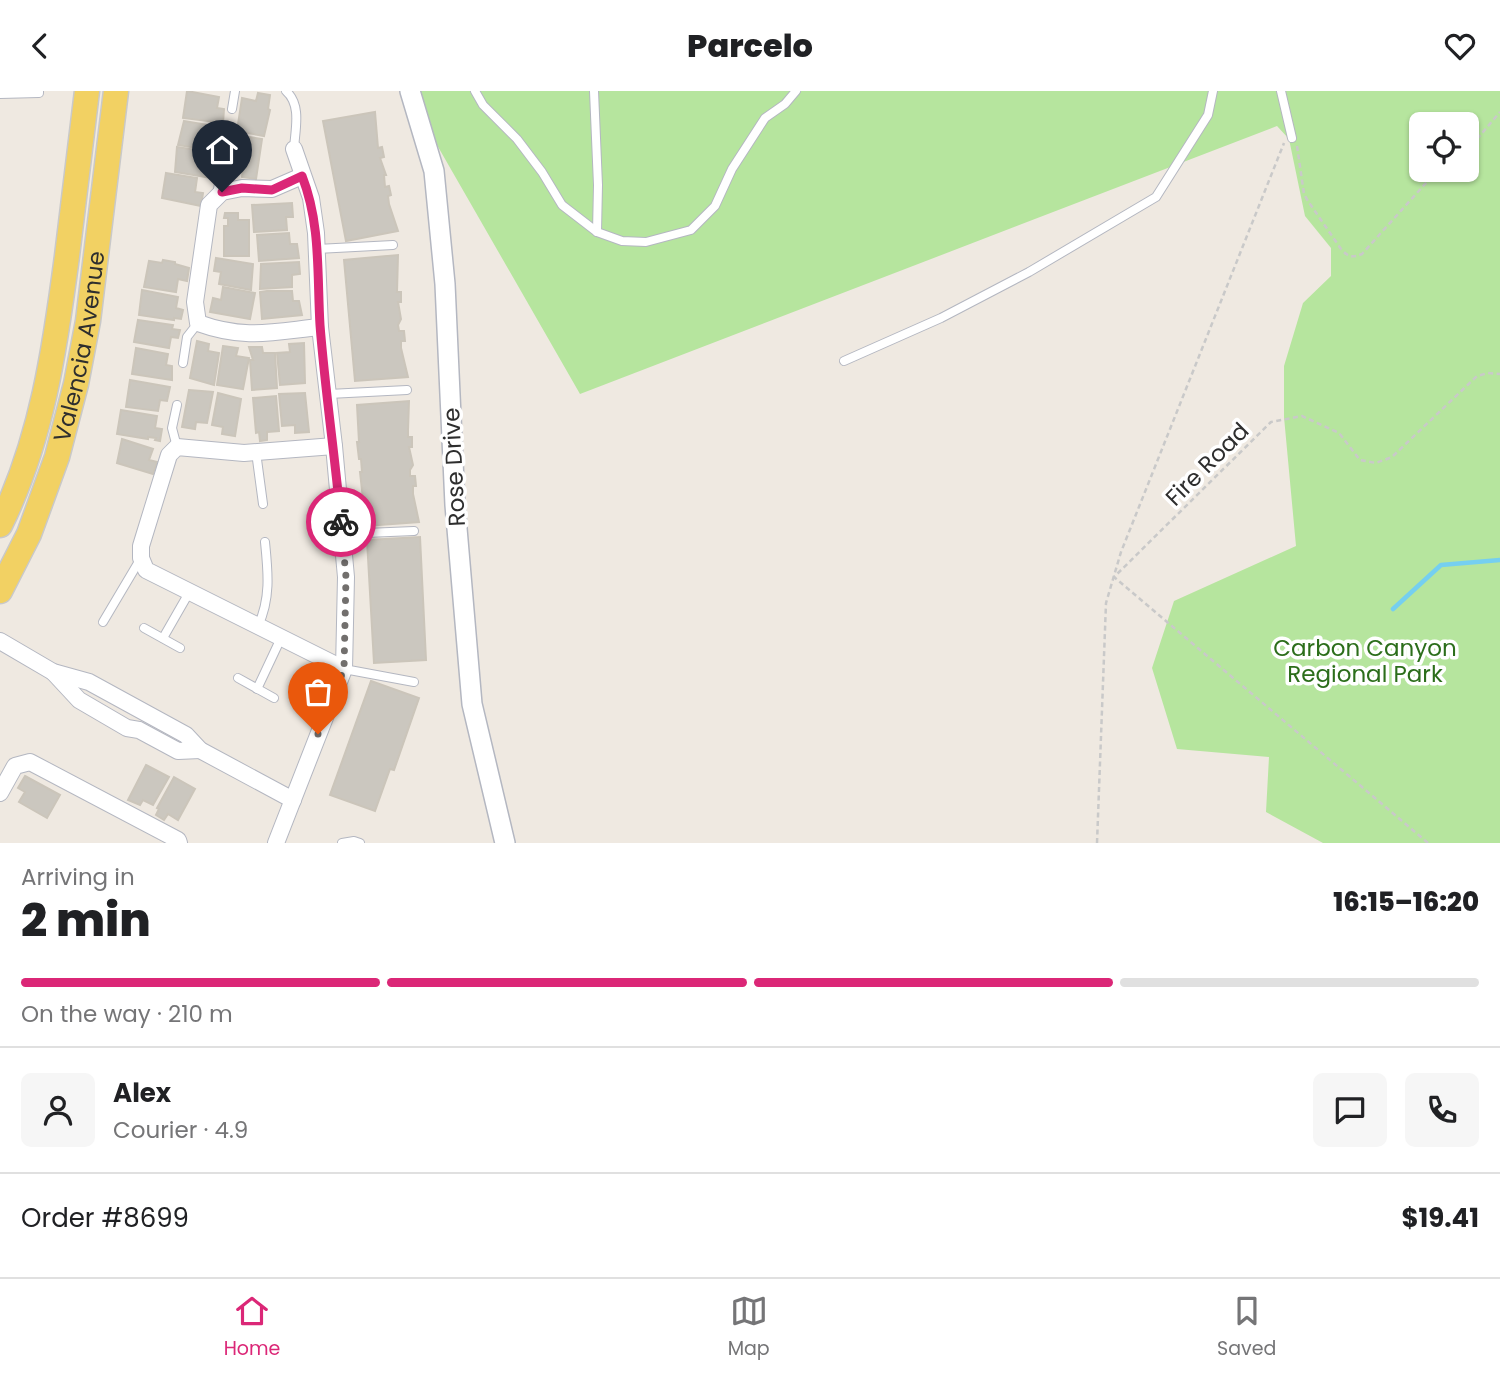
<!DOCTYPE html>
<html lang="en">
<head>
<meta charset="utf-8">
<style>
	body { margin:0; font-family:Poppins,sans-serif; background:#f6f6f6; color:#202124; height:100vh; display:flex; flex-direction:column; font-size:26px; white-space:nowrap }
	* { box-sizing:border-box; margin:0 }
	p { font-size:23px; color:#757577 }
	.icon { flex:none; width:38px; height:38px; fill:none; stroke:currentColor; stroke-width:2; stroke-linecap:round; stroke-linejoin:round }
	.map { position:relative; height:752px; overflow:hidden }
	.details { display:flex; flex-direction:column; background:#fff; flex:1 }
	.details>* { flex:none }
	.controls { position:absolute; left:1409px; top:21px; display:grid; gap:14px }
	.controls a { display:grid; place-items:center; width:70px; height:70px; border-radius:10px; background:#fff; box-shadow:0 2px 5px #0004; font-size:35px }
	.pin { position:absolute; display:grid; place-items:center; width:60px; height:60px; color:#fff; margin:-72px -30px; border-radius:50% 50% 50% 0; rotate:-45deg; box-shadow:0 0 7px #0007 }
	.pin .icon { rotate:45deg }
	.courier { position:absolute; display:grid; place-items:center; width:70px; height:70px; margin:-35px; border:5px solid #db2777; border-radius:50%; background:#fff; color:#222; box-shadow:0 2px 9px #0007 }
	.headline em { font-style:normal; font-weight:800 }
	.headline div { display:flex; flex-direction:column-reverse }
	.headline { display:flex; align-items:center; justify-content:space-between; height:119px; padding:0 21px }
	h1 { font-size:46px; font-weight:800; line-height:52px }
	.bar { display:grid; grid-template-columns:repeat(4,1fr); gap:10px 7px; align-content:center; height:84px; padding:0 21px }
	.bar i { height:9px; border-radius:5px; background:#e0e0e0 }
	.bar .current { background:#db2777 }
	.bar p { grid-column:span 4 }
	.line { display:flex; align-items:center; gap:18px; padding:0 21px; border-top:2px solid #e0e0e0 }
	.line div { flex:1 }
	.round { display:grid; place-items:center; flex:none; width:74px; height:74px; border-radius:10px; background:#f6f6f6 }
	header { display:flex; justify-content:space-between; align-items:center; height:91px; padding:0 21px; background:#fff; font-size:32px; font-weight:800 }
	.menu { display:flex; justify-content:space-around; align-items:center; height:98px; border-top:2px solid #e0e0e0; background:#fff; font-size:19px; color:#757577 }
	.menu a { display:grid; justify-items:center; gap:4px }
	.menu .current { color:#db2777 }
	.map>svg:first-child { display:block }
</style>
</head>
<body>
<header><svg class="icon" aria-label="back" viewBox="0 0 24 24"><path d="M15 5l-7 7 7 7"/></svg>Parcelo<svg class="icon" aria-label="heart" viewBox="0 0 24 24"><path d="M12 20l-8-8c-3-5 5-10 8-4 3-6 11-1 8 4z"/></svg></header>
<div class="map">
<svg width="1500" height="752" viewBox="0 0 1500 752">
	<rect width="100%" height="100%" fill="#efe9e1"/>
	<!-- green -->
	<path fill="#b6e59e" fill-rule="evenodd" d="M406,0H1500V752H1323L1266,721L1269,666L1177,658L1152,577L1174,510L1296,455L1284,326V275L1303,212L1331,185V157L1305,125L1289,48L1277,35L580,303ZM1421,33H1466V79H1421Z"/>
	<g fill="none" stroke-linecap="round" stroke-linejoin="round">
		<!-- stream -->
		<path stroke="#75cff0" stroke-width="4.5" d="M1393,518L1441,474L1500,469"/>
	</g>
	<!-- building -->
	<g fill="#cbc7bf" stroke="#cbc5ba" stroke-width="2">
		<path d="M187,0L219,6L217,17L224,18L223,32L183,27Z"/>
		<path d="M258,2L270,4L268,18L270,19L264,45L237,40L242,7L256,10Z"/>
		<path d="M375,21L378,57L382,56L384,66L380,67L386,84H384L385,96L389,95L391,104L388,105L389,113L398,140L346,150L323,30Z"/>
		<path d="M184,30L220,36L218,49L211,48L209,59L178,54Z"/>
		<path d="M236,44L262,48L256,88L242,86L243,78L231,76Z"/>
		<path d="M177,56L209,61L207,74L214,75L212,87L175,81Z"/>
		<path d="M166,82L197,87L195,101L203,102L201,115L162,107Z"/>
		<path d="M292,112L293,126H286L287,139L254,141L252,114Z"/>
		<path d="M225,122H238V129H249V165H224V135H228V127H224Z"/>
		<path d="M289,142L290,153H297L299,167L259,170L257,144Z"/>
		<path d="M398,164L397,201H401V211H398L401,228L398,234L399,240H404L405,250H401V257L408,286L355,290L344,169Z"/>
		<path d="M216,167L253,173L251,199L219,193L221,181L214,180Z"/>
		<path d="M163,169L175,171V173L189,177L187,190L178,188L176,201L144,196L149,170L162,172Z"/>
		<path d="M299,171L300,183L292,184V196L260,198L261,173Z"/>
		<path d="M223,196L255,202L250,228L210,221L213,207L221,209Z"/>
		<path d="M142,199L178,206L176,217L183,219L181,228L174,227V229L139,224Z"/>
		<path d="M267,200H292L293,210H299L302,224L262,228L260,201Z"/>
		<path d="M138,229L173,234L172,238L180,239L178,247L171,246L169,257L134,251Z"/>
		<path d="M197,250L209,253L208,260L219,262L214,294L190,287Z"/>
		<path d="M304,252L305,292L280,294L277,262L290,261L289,253Z"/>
		<path d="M223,255L238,257L236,265L249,267L243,298L217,294Z"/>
		<path d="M249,256H262L263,262H275L277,297L252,299L250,269H253Z"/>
		<path d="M136,257L168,263L166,274L172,275V289L132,283Z"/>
		<path d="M130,289L170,296L167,310L160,309L158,320L126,316Z"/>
		<path d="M189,299L213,301L207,332L196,331L195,338L182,336Z"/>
		<path d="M218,302L241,308L235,345L222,343L223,336L212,334Z"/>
		<path d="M305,302L309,341L295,342V334L282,335L279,303Z"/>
		<path d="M276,305L279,340L267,341V349L260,350L259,341L256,342L253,307Z"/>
		<path d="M409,310L408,339V346H412V356H409L413,374L410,379V385H415L416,395H413V403L419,431L366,435L360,381H362L361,368H359L357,351H359L357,314Z"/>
		<path d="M121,319L157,325L155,337L162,338L160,350L155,349L156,347L148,346V348L117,343Z"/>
		<path d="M122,348L153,358L149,369L157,371L153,383L117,372Z"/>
		<path d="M420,446L426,569L374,572L367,449Z"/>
		<path d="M371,590L419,607L394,679L390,678L375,720L330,704Z"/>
		<path d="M146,674L169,686L153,714L143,709L140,714L128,709Z"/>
		<path d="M25,685L60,704L47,727L19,711L25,701L18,697Z"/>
		<path d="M174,686L195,698L178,729L168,723L164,729L156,724L159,718L157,717Z"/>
	</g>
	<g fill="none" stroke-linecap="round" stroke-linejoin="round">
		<!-- service casing -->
		<g stroke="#b4b7c1" stroke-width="10">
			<g id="service">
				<path d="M286,0C302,14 295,39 294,58"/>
				<path d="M475,0L483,14L517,48L542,81L562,114L597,141L622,150L646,151L691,139L715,115L732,78L765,27L785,13L796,0"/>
				<path d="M594,0L598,94L597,141"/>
				<path d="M1281,0L1292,47"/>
				<path d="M0,3L39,2V0"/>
				<path d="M232,18L235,0"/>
				<path d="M217,104L226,52"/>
				<path d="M317,158L393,154"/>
				<path d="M844,270L941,227L1029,181L1156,106L1208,24L1213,0"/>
				<path d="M183,272L187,246L198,232"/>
				<path d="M329,303L407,299"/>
				<path d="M177,314L172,337L177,356"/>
				<path d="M256,361L263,413"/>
				<path d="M342,443L414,440"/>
				<path d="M103,531L141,467"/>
				<path d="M258,535C271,507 268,481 265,451"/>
				<path d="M144,537L180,557"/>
				<path d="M163,547L190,500"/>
				<path d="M344,578L414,591"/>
				<path d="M238,587L274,607"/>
				<path d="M257,598L281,547"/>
				<path d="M342,752L354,750L360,752"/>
			</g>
		</g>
		<!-- minor casing -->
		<g stroke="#b4b7c1" stroke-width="18">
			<g id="minor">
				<path d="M302,85L272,98L242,97L222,101L209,114L195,211L198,232C245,249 272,241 320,236"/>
				<path d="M334,355L244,362L177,356L169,364L141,455V467L146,479L344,578"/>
				<path d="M0,550L53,581L89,591L186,644L200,659L293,709"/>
				<path d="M53,581L79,609L127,637L139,639L178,660L200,659"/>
				<path d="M0,702L15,675L30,671L178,749L179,752"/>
				<path d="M276,752L344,578L346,486L334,355L320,236L316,142L311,107L294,58"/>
			</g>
		</g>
		<!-- tertiary casing -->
		<g stroke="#b4b7c1" stroke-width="22">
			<path id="tertiary" d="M410,0L434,80L445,193L455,414L472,613L505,752"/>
		</g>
		<!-- primary casing -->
		<g stroke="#c9c9c9" stroke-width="27">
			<g id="primary">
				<path d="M0,434C42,349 55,257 67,165C74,110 80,55 87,0"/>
				<path id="s1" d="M0,500L29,443L57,366L76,293L88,230L116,0"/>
			</g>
		</g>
		<!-- path -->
		<g stroke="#c9c9c9" stroke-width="2.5" stroke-dasharray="5 3.5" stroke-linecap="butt">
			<path d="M1297,55L1304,103L1308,110L1341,158C1348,166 1352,167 1362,163L1425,93L1442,79"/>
			<path d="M1466,61L1500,21"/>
			<path d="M1097,752L1106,512L1121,461L1284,52"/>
			<path d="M1428,752L1114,486L1271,331L1302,325L1339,342L1360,369L1376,372L1392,366L1477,285L1488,282L1500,283"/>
		</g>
		<!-- service -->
		<use href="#service" stroke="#fff" stroke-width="8"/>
		<!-- minor -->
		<use href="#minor" stroke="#fff" stroke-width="16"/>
		<!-- tertiary -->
		<use href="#tertiary" stroke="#fff" stroke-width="19"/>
		<!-- primary -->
		<use href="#primary" stroke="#f2d163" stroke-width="24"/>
	</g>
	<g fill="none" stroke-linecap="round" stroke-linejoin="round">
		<!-- done -->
		<path stroke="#726f6d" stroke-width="7" stroke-dasharray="0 12.6" d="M318,643L344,578L346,486L341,431"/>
		<!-- route -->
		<path stroke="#db2777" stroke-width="9" d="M222,101L242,97L272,99L302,85C321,133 317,184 320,234C325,299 335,365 341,431"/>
	</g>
	<g text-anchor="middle" stroke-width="7" stroke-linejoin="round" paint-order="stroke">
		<!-- street labels -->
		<g font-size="23" fill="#2e2e2e" stroke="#fff">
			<text dy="8" stroke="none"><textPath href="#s1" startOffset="259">Valencia Avenue</textPath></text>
			<text transform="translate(1207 373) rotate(-45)" y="8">Fire Road</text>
			<text transform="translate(454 376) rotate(-93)" y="8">Rose Drive</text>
		</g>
		<!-- park labels -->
		<g font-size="23" fill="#2c6e1b" stroke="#fff">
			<text x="1365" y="565">Carbon Canyon<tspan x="1365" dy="26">Regional Park</tspan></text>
		</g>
	</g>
</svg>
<div class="controls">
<a><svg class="icon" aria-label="locate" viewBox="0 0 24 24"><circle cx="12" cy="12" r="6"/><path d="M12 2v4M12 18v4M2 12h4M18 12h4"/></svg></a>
</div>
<div class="pin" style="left:318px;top:643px;background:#ea580c"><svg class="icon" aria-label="bag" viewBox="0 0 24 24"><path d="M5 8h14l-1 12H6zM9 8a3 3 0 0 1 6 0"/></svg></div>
<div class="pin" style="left:222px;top:101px;background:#1f2937"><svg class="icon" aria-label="home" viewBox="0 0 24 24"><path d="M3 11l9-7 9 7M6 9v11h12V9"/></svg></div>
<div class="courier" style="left:341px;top:431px"><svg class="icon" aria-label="bike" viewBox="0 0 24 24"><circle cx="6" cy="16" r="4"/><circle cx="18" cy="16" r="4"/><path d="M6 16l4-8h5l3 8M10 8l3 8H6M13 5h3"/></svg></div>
</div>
<section class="details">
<div class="headline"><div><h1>2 min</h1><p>Arriving in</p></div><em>16:15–16:20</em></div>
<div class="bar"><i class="current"></i><i class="current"></i><i class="current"></i><i></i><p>On the way · 210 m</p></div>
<div class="line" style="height:126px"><a class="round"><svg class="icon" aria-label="person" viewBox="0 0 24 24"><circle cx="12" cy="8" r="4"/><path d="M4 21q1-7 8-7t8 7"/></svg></a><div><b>Alex</b><p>Courier · 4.9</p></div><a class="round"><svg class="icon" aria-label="chat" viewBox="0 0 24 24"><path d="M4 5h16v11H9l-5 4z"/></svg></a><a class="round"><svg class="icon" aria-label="phone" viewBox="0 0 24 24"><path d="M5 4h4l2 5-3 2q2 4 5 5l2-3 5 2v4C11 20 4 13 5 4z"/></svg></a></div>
<div class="line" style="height:91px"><div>Order #8699</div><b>$19.41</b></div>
</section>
<nav class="menu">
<a class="current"><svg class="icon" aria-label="home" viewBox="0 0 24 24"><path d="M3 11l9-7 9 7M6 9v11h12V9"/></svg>Home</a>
<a><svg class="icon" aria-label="map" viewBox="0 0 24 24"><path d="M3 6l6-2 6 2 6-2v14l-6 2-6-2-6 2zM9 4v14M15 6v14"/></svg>Map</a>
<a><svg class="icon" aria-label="saved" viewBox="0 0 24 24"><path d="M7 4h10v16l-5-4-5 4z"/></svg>Saved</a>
</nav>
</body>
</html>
